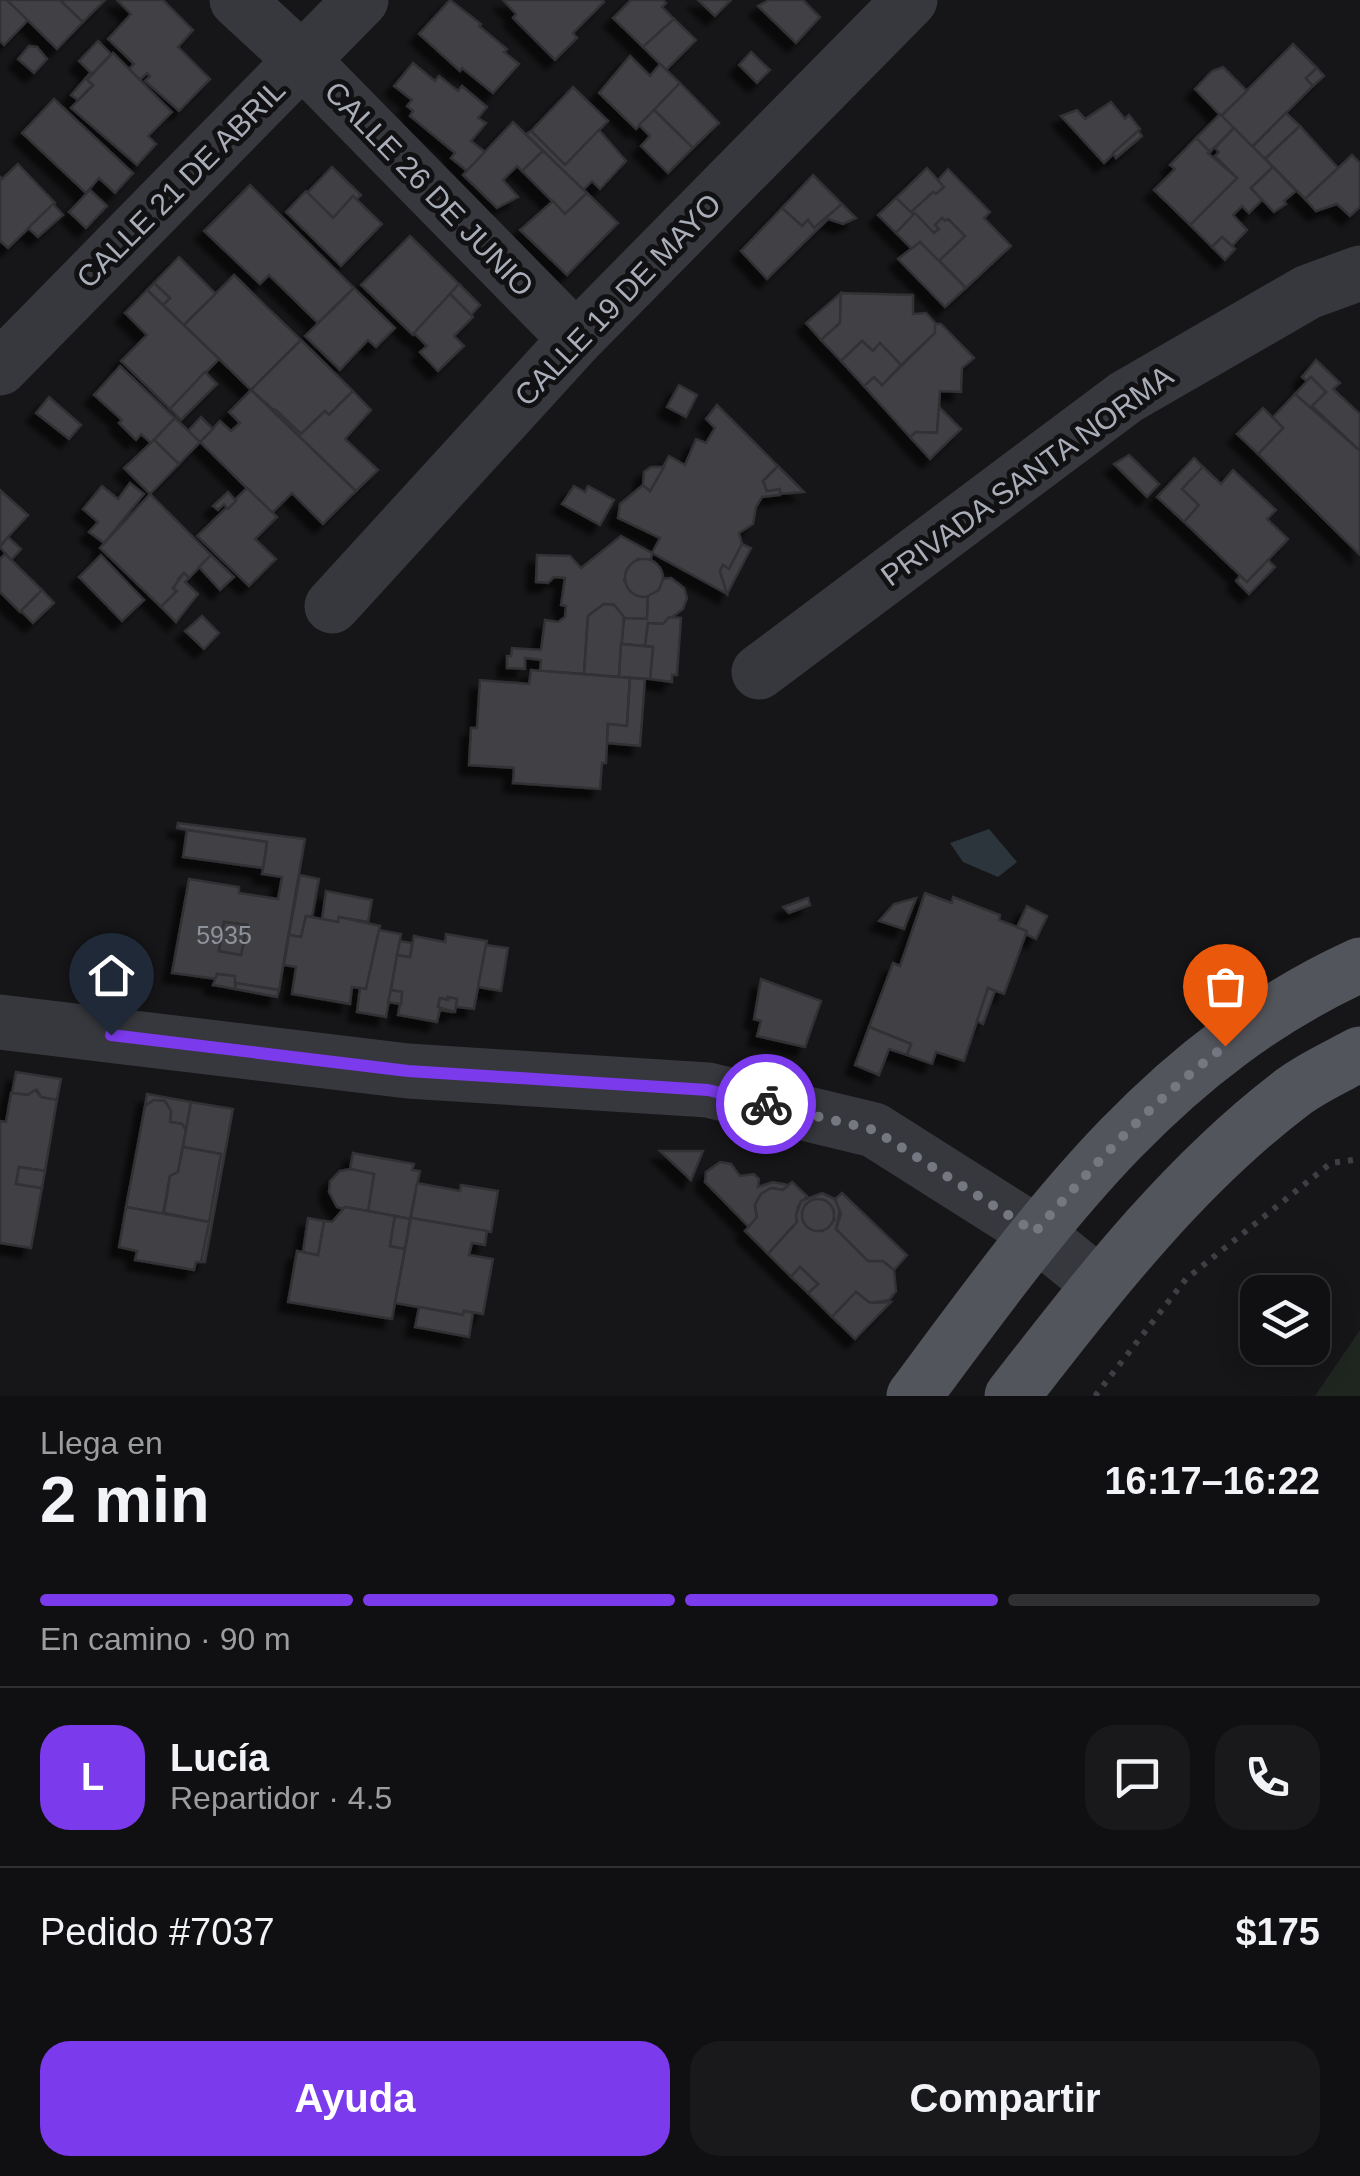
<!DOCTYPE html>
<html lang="es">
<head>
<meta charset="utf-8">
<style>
	body { margin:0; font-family:Arial,sans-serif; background:#19191b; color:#f1f3f6; height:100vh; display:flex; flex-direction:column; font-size:38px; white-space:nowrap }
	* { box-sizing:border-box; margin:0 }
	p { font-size:32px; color:#9c9d9f }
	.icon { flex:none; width:55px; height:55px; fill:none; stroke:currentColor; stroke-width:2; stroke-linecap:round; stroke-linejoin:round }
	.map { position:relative; height:1396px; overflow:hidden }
	.side { display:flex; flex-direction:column; background:#101012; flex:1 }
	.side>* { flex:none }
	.buttons { position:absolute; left:1240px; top:1275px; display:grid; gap:20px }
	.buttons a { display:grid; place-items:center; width:90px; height:90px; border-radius:20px; background:#101012; box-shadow:0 5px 25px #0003,0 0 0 2px #303032; font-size:50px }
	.pin { position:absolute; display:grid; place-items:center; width:85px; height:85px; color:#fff; margin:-102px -42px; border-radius:50% 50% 50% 0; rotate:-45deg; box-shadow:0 0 10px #0007 }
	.pin .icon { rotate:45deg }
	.courier { position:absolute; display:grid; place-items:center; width:100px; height:100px; margin:-50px; border:8px solid #7c3aed; border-radius:50%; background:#fff; color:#222; box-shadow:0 2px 12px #0007 }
	.head em { font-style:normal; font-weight:700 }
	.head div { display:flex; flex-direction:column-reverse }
	.head { display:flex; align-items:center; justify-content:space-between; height:170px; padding:0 40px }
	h1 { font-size:65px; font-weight:700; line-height:75px }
	.bar { display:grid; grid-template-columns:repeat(4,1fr); gap:15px 10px; align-content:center; height:120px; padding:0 40px }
	.bar i { height:12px; border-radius:8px; background:#303032 }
	.bar .active { background:#7c3aed }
	.bar p { grid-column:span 4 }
	.line { display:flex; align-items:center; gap:25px; padding:0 40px; border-top:2px solid #303032 }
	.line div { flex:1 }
	.round { display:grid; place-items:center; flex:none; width:105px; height:105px; border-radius:30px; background:#19191b }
	.action { display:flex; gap:20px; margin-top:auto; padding:20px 40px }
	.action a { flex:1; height:115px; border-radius:30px; background:#7c3aed; color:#fff; font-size:40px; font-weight:700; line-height:115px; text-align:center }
	.action a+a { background:#19191b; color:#f1f3f6 }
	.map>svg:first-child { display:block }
</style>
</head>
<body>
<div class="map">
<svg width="1360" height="1396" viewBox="0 0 1360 1396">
	<defs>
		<filter id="shadow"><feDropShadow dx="-9" dy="9" stdDeviation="2.5" flood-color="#0009"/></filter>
	</defs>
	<rect width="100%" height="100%" fill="#161618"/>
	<!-- green -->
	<path fill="#1e261f" d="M1360,1330V1396H1315Z"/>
	<!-- water -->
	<path fill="#2c353c" d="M989,829L1017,862L998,877L963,862L950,843Z"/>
	<!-- building -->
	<g fill="#404145" stroke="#303034" stroke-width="2.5" fill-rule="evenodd" filter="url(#shadow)">
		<path d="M0,0H7L28,20L4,45L0,41Z"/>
		<path d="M7,0H60L83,22L57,49Z"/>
		<path d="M64,0H105L83,22L62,2Z"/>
		<path d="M117,0H163L193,30L178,47L210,79L179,111L145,81L150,76L147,73L140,80L129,69L134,64L108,39L131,14Z"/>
		<path d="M450,0L481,24L479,26L507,49L504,52L519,64L493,93L462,68L460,71L419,34Z"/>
		<path d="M503,0H602L604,2L573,33L577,38L555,60L513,18L516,14Z"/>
		<path d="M631,0H663L666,3L662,7L674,19L643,47L613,18Z"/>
		<path d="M698,0H731L715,16Z"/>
		<path d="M769,0H803L820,17L796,43L758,6Z"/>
		<path d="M674,19L696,40L666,70L643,47Z"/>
		<path d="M98,41L111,54L92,74L79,61Z"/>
		<path d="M1293,44L1317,68L1306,78L1313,86L1252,147L1221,116Z"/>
		<path d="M29,46L37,47L47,59L34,73L18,59Z"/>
		<path d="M751,52L770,70L757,83L739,65Z"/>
		<path d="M113,53L172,112L148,136L156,144L137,165L71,108L93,85L87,80Z"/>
		<path d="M630,56L650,76L660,64L680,83L636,129L599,93Z"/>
		<path d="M413,63L435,81L439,76L458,91L462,86L487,107L478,118L486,123L471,141L485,152L467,171L451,158L455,153L410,116L413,111L407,106L412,100L394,86Z"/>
		<path d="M1223,67L1247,91L1221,116L1195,89L1212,71Z"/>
		<path d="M1317,68L1324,76L1313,86L1306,78Z"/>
		<path d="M90,73L92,74L87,80L93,85L78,100L71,95Z"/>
		<path d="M680,83L719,123L693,148L654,110Z"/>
		<path d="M573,87L608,121L565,165L531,131Z"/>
		<path d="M54,99L133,173L115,193L99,178L86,193L22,133Z"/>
		<path d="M1111,102L1125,119L1129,115L1140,129L1104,163L1061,116L1077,110L1085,119Z"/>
		<path d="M654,110L693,148L668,173L641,146L650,136L639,125Z"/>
		<path d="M1286,113L1300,126L1265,159L1252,147Z"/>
		<path d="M1220,114L1234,128L1210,152L1196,138Z"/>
		<path d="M513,122L543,151L522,171L517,166L503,180L518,197L497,208L463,175Z"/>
		<path d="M1300,126L1338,168L1305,199L1265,159Z"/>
		<path d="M1234,128L1273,167L1251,188L1262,200L1249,213L1242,206L1233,215L1247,230L1232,246L1222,237L1212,247L1190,225L1237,178L1215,156L1219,152L1215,148Z"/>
		<path d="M599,130L626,161L600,189L592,181L583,190L526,134L531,131L565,165Z"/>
		<path d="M1138,131L1142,136L1116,158L1113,153Z"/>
		<path d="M1196,138L1210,152L1208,153L1237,178L1190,225L1154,190L1175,169L1170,165Z"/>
		<path d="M543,151L587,193L565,214L522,171Z"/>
		<path d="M1352,155L1360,163V207L1350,216L1337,204L1316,211L1305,199Z"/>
		<path d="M18,164L55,203L8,248L0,241V177L2,179Z"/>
		<path d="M332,167L361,195L356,200L353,196L333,218L307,193Z"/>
		<path d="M1273,167L1296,191L1284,201L1286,204L1274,212L1251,188Z"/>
		<path d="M927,168L944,187L936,194L933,192L911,213L896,198Z"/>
		<path d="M948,169L990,212L984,218L1011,246L966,288L939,260L965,236L948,219L945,221L942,218L935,225L939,229L934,233L911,212L933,192L936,194L944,187L938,180Z"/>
		<path d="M813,175L842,204L814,228L808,220L802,226L782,208Z"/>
		<path d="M250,185L354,288L318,323L269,275L260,284L204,231Z"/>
		<path d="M90,190L107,206L86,228L69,212Z"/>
		<path d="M306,191L333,218L353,196L382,224L341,266L286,212Z"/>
		<path d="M587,193L618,223L567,275L520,230L553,201L565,214Z"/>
		<path d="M896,198L914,215L896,233L878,215Z"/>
		<path d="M53,204L63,215L38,237L28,228Z"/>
		<path d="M842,204L856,218L843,224L828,219L767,279L741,251L782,208L802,226L808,220L814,228Z"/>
		<path d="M915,213L934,233L939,229L935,225L942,218L945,221L948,219L965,236L938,262L920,242L912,249L896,233Z"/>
		<path d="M410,236L459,284L413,335L361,285Z"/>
		<path d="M1222,237L1235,249L1225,260L1212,247Z"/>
		<path d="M920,242L966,288L945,307L898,259Z"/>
		<path d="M179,257L216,294L184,325L163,305L170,298L154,283Z"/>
		<path d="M234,275L301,340L251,390L184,325Z"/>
		<path d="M154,283L170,298L163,305L147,290Z"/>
		<path d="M459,284L480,305L471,315L450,294Z"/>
		<path d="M354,288L395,328L376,347L368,340L340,370L305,336Z"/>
		<path d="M147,290L219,359L170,409L121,361L147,335L125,313Z"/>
		<path d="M841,293L840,323L821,340L806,323Z"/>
		<path d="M841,293L913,295V314L926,313L936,324L935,333L901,365L880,343L873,351L862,341L841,361L821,340L840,323Z"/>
		<path d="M450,294L473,317L454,336L464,346L438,371L420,352L427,346L414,333Z"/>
		<path d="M935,324H941L974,358L962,368L961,392L940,391L937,433L916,432L910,437L864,386L874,377L882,385L935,333Z"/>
		<path d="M301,340L353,391L329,415L325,411L301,434L251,390Z"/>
		<path d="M862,341L873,351L880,343L901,365L882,385L874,377L864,386L841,361Z"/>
		<path d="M1316,360L1340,383L1333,389L1360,414V451L1312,406L1326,392L1311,377L1307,381L1302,377Z"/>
		<path d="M120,366L175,418L151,443L141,434L136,440L119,423L122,420L94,395Z"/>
		<path d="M205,372L217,384L181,420L170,409Z"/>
		<path d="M1311,377L1326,392L1310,408L1295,394Z"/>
		<path d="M679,385L697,395L686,417L667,407Z"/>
		<path d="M251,390L356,491L323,524L292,493L272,513L200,442L220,421L231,431L240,423L229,412Z"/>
		<path d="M353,391L371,410L345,439L378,470L356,491L274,412L276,410L301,434L325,411L329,415Z"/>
		<path d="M1295,394L1360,451V555L1258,454L1283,428L1273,417Z"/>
		<path d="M49,397L81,425L69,439L36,413Z"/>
		<path d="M717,405L778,466L763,481L767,491L780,489V495L762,497L756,507L753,524L739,533L742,544L729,569L723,565L720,571L727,594L652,553L660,538L618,518L620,504L643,485L650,491L669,456L685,465L696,439L706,443L715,428L706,419Z"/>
		<path d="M939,407L961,429L930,459L910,437L916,432L937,433Z"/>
		<path d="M1263,408L1283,428L1258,454L1237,434Z"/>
		<path d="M201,417L213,429L200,442L188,431Z"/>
		<path d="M175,418L200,442L179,464L154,440Z"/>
		<path d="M154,440L179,464L150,494L124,468Z"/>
		<path d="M1129,455L1159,484L1147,497L1114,464Z"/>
		<path d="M1194,458L1203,467L1182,489L1199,505L1184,522L1157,497Z"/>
		<path d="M778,466L804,492L780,494V489L767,491L763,481Z"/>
		<path d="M651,467H664L650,491L643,485L644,472Z"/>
		<path d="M1203,467L1221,484L1233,470L1276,510L1267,519L1288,539L1247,582L1184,522L1199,505L1182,489Z"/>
		<path d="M130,483L144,494L104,543L89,532L98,522L83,509L102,486L118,499Z"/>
		<path d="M574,486L585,492L588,486L614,500L600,525L562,504Z"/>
		<path d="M247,488L277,517L255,539L276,559L249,586L197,536Z"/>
		<path d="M0,490L28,515L0,546Z"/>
		<path d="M228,492L236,501L228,509L224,504L218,510L213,506Z"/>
		<path d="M150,494L211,555L189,578L184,573L178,579L180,581L173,588L177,591L161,607L100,548Z"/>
		<path d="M621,536L652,553L651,560L638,559L633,563L624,580L636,595L648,596L647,619L624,618L614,605L604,604L588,616L584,674L540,671L541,660L525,658V669L507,668V656H511L512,648L541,650L545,620L558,622L565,617L566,606L561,605L565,578L554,577L548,583L536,582L537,555L570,556L581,568Z"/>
		<path d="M8,537L21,549L11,560L0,547Z"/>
		<path d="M742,544L751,548L727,594L720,571L723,565L729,569Z"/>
		<path d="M5,554L42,590L20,612L0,592V559Z"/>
		<path d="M101,555L144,600L122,621L79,577Z"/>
		<path d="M211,555L234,577L220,590L199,567Z"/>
		<circle cx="644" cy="578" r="19"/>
		<path d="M1268,560L1275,567L1249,594L1236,581L1240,576L1247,582Z"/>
		<path d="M184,573L189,578L185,582L198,594L176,622L161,607L177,591L173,588Z"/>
		<path d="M671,578L684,588L687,598L683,609L663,624L648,623L645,646L621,644L624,618L647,619L648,596L659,590L663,579Z"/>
		<path d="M42,590L54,603L33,623L21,611Z"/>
		<path d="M604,604L614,605L624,617L619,677L584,674L588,616Z"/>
		<path d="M202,616L219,633L204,649L185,631Z"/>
		<path d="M669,617L681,618L677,675H672V682L650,679L653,647L645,646L648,623L663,624Z"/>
		<path d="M621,644L653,647L650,679L619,677Z"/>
		<path d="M531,670L630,678L627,726L608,724L606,763H602L600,789L513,783L514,768L469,765L471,728H477L480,680L529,684Z"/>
		<path d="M630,678L645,679L640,746L607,743L608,724L627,726Z"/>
		<path d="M178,823L305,839L279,990L234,983L235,976L217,974V979L172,973L189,879L239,887V893L278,899L282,877L262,874L267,842L187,830L177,828ZM224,922L247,925L241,955L219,951Z"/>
		<path d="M187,830L267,842L263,868L183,857Z"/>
		<path d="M300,875L319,879L312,917L306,916L301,937L289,935Z"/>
		<path d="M326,891L372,900L368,922L339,917L338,922L322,919Z"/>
		<path d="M925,893L952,903L953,897L1000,915L999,920L1027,931L1004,994L988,988L964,1061L936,1052L932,1064L907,1055L911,1044L869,1027L893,963L900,966Z"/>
		<path d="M808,898L810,905L789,913L783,907Z"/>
		<path d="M916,898L904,929L879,921L894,904Z"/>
		<path d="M1027,906L1047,916L1036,939L1026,934L1027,931L1017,927Z"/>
		<path d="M306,916L338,922L339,917L380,926L366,989L352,987L350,1004L292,994L296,967L284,965L289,935L301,937Z"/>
		<path d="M224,922L247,925L241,955L219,951Z"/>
		<path d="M379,930L401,934L386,1017L357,1012L360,988L366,989Z"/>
		<path d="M446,934L487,941L474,1009L456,1007L457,999L448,997V1000L440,998L438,1007L452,1009V1012L440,1010L437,1022L398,1015L402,992L391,990L397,955L410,957L414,936L445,942Z"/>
		<path d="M400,941L412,943L410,957L397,955Z"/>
		<path d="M486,945L508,948L501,991L478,987Z"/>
		<path d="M217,974L235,976V989L213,985Z"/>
		<path d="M761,979L821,1001L805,1047L757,1036L761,1021L754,1019Z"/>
		<path d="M236,983L279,990L277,997L235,989Z"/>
		<path d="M988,988L995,991L983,1024L977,1021Z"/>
		<path d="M391,990L402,992L401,1004L388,1002Z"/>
		<path d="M448,997L457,999L455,1012L438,1007L440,998L448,1000Z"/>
		<path d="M869,1027L911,1044L907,1055L889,1049L879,1075L855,1065Z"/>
		<path d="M16,1072L61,1079L57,1100L41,1097L37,1090L28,1095L12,1093Z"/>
		<path d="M35,1090L41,1097L57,1100L45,1171L19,1167L16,1184L42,1188L31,1248L0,1243V1121L6,1122L11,1093L28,1095Z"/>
		<path d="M147,1094L191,1102L186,1130L182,1124L170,1122L171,1111L165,1101L154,1100L145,1106Z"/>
		<path d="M154,1100L165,1101L171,1111L170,1122L182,1124L186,1130L178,1172L170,1176L163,1214L126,1207L145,1106Z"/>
		<path d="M191,1102L233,1109L205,1262H201L221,1154L183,1147Z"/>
		<path d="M183,1147L221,1154L209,1222L164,1213L170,1176L178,1172Z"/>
		<path d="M660,1151H703L691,1180Z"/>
		<path d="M353,1153L414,1164L412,1170L420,1171L410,1219L368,1211L374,1174L350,1169Z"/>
		<path d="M720,1162L731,1164L740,1176L754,1174L759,1179L758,1187L773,1182L789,1185L783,1190L771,1188L761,1194L755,1205L757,1217L749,1227L705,1182L706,1172Z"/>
		<path d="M19,1167L45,1171L42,1188L16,1184Z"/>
		<path d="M350,1169L374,1174L368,1211L345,1207L343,1209L337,1207L329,1192L330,1181L340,1171Z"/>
		<path d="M792,1182L807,1196L798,1207L797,1222L768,1254L745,1231L757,1217L755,1205L761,1194L771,1188L783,1190Z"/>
		<path d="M417,1183L460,1191L461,1185L498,1191L491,1232L411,1218Z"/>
		<path d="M822,1193L835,1199L840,1209L836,1229L868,1261H883L894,1270L896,1291L889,1300L870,1303L856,1292L832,1317L808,1293L818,1284L800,1267L791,1277L768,1254L797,1222L796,1215L801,1201ZM815,1199L826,1201L833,1209L834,1220L822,1231L811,1229L803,1221L805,1205Z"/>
		<path d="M842,1193L907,1255L894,1270L883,1261H868L836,1229L841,1214L835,1199Z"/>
		<circle cx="818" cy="1215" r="16"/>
		<path d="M126,1207L209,1222L201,1262H196L194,1270L135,1260L137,1251L119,1247Z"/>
		<path d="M345,1207L395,1216L390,1246L405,1249L392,1319L288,1302L297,1251L318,1255L324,1221L332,1222Z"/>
		<path d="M395,1216L410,1219L405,1249L390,1246Z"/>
		<path d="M308,1218L324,1221L318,1255L303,1252Z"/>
		<path d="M411,1218L487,1231L485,1245L472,1243L469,1255L493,1259L483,1314L464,1311L463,1315L395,1303Z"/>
		<path d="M800,1267L818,1284L808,1293L791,1277Z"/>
		<path d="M856,1292L870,1303L891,1302L855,1339L832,1317Z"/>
		<path d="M419,1307L463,1315L464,1311L473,1313L469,1337L415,1327Z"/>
	</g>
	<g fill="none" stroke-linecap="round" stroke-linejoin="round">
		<!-- path -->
		<path stroke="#3d3f44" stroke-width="6" stroke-dasharray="5 8" stroke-linecap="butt" d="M1095,1396L1186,1279L1331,1163L1360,1159"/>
		<!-- minor -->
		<g stroke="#37383d" stroke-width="55">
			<path d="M237,0L303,61L576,339"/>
			<path d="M0,368L361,0"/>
			<path d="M332,606L576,339L910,0"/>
			<path d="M759,672L1126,397L1308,292L1360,273"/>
			<path d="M0,1022L408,1071L708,1090L874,1130L1035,1232L1099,1284"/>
		</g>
		<!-- major -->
		<g stroke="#53555c" stroke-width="55">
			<path d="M914,1396C1042,1224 1158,1057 1360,965"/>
			<path d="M1012,1396C1097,1287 1182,1176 1293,1092C1313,1077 1338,1066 1360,1054"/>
		</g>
	</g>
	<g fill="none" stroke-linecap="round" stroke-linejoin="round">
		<!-- done -->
		<path stroke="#757880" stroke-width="10" stroke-dasharray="0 18" d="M766,1104L874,1130L1035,1232C1097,1162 1149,1104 1225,1046"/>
		<!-- route -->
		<path stroke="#7c3aed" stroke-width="12" d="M111,1035L408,1071L708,1090L766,1104"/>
	</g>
	<g text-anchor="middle" stroke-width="10" stroke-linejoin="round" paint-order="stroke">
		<!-- number labels -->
		<g font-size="25" fill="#8e929b">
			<text x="224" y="944">5935</text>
		</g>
		<!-- street labels -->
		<g font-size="30" fill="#a8adb8" stroke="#111113">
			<text transform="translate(181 184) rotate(-45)" y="10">CALLE 21 DE ABRIL</text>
			<text transform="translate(429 189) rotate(46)" y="10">CALLE 26 DE JUNIO</text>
			<text transform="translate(618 300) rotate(-46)" y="10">CALLE 19 DE MAYO</text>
			<text transform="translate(1027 476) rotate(-36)" y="10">PRIVADA SANTA NORMA</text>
		</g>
	</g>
</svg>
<div class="buttons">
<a><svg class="icon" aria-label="layers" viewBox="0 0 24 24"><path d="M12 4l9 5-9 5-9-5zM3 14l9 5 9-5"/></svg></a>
</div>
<div class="pin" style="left:1225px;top:1046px;background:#ea580c"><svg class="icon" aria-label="bag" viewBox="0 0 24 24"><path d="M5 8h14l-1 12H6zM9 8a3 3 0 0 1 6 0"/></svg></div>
<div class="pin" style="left:111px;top:1035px;background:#1f2937"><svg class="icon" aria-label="home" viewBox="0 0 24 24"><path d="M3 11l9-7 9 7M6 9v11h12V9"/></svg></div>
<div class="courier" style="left:766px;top:1104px"><svg class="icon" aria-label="bike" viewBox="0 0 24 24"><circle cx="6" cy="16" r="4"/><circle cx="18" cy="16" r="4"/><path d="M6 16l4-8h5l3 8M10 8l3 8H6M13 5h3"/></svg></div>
</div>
<section class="side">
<div class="head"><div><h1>2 min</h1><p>Llega en</p></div><em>16:17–16:22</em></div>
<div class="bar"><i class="active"></i><i class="active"></i><i class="active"></i><i></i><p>En camino · 90 m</p></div>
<div class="line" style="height:180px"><b class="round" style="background:#7c3aed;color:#fff">L</b><div><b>Lucía</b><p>Repartidor · 4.5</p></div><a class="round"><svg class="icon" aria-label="chat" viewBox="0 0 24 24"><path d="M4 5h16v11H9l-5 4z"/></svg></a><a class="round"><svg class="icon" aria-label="phone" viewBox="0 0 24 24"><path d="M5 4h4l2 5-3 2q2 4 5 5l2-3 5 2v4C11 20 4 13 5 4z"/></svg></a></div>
<div class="line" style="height:130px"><div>Pedido #7037</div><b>$175</b></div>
<div class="action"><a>Ayuda</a><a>Compartir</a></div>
</section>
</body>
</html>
